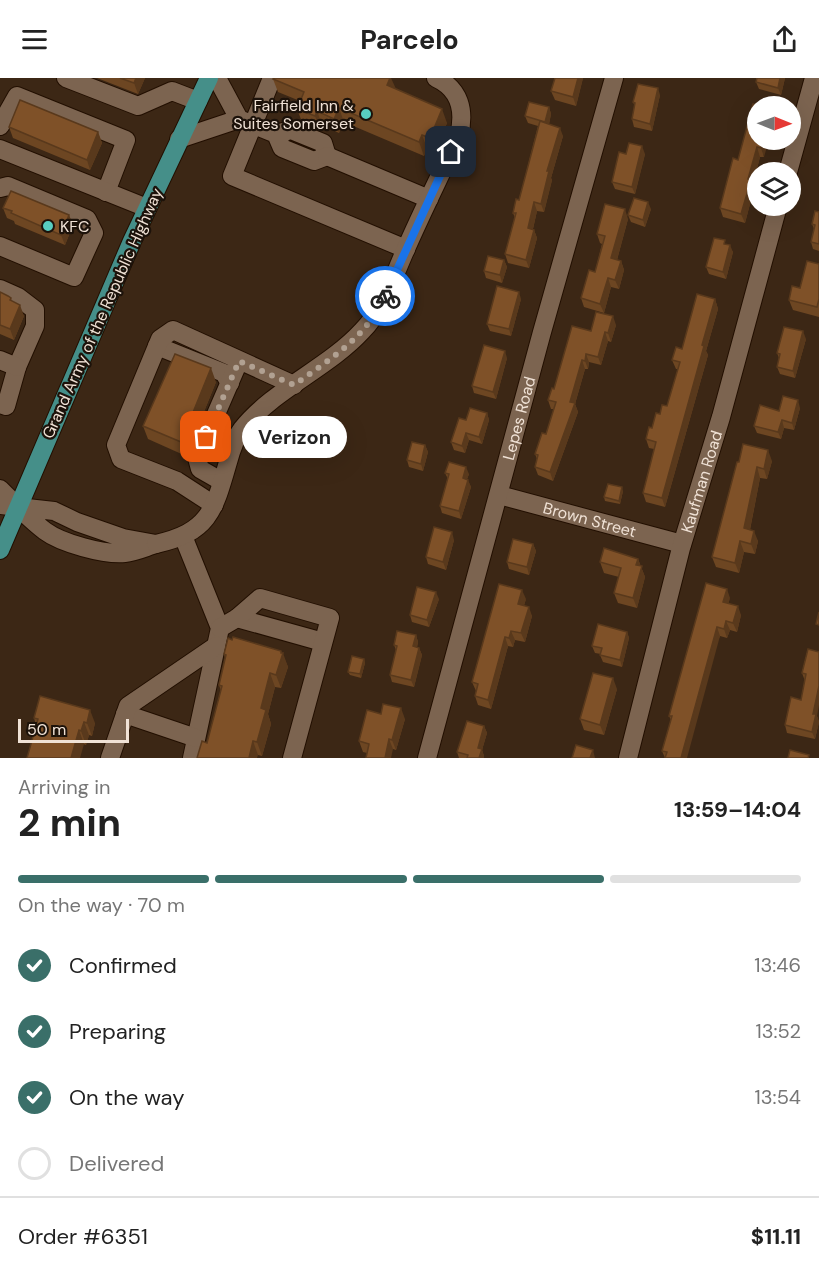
<!DOCTYPE html>
<html lang="en">
<head>
<meta charset="utf-8">
<style>
	body { margin:0; font-family:"DM Sans",sans-serif; background:#f6f6f6; color:#222; height:100vh; display:flex; flex-direction:column; font-size:22px; white-space:nowrap }
	* { box-sizing:border-box; margin:0 }
	p { font-size:20px; color:#767676 }
	.icon { flex:none; width:33px; height:33px; fill:none; stroke:currentColor; stroke-width:2; stroke-linecap:round; stroke-linejoin:round }
	.map { position:relative; height:680px; overflow:hidden }
	.panel { display:flex; flex-direction:column; background:#fff; flex:1 }
	.panel>* { flex:none }
	.needle { width:39px; rotate:91deg }
	.controls { position:absolute; left:747px; top:18px; display:grid; gap:12px }
	.controls a { display:grid; place-items:center; width:54px; height:54px; border-radius:50%; background:#fff; box-shadow:0 6px 24px #0002; font-size:30px }
	.scale { position:absolute; left:18px; bottom:15px; width:111px; box-sizing:border-box; padding-left:6px; border:3px solid #f0e2d6; border-top:0; font-size:16px; line-height:21px; white-space:nowrap; color:#f0e2d6; -webkit-text-stroke:4px #1c120a; paint-order:stroke }
	.pin { position:absolute; display:grid; place-items:center; width:51px; height:51px; color:#fff; margin:-26px; border-radius:12px; box-shadow:0 3px 9px #0006 }
	.courier { position:absolute; display:grid; place-items:center; width:60px; height:60px; margin:-30px; border:4px solid #1a73e8; border-radius:50%; background:#fff; color:#222; box-shadow:0 2px 8px #0007 }
	.bubble { position:absolute; height:42px; border-radius:21px; background:#fff; box-shadow:0 6px 24px #0002; font-size:20px; font-weight:700; line-height:42px; text-align:center }
	.summary em { font-style:normal; font-weight:700 }
	.summary div { display:flex; flex-direction:column-reverse }
	.summary { display:flex; align-items:center; justify-content:space-between; height:102px; padding:0 18px }
	h1 { font-size:39px; font-weight:700; line-height:45px }
	.bar { display:grid; grid-template-columns:repeat(4,1fr); gap:9px 6px; align-content:center; height:72px; padding:0 18px }
	.bar i { height:8px; border-radius:4px; background:#e0e0e0 }
	.bar .current { background:#3a6f69 }
	.bar p { grid-column:span 4 }
	.line { display:flex; align-items:center; gap:15px; padding:0 18px; border-top:2px solid #e0e0e0 }
	.line div { flex:1 }
	ol { padding:0 18px; list-style:none }
	li { display:flex; align-items:center; gap:18px; height:66px }
	li p { margin-inline-start:auto }
	li .icon { padding:6px; border-radius:50%; background:#3a6f69; color:#fff; stroke-width:4 }
	li:last-child { color:#767676 }
	li i { width:33px; height:33px; border:3px solid #e0e0e0; border-radius:50% }
	header { display:flex; justify-content:space-between; align-items:center; height:78px; padding:0 18px; background:#fff; font-size:27px; font-weight:700 }
	.map>svg:first-child { display:block }
</style>
</head>
<body>
<header><svg class="icon" aria-label="menu" viewBox="0 0 24 24"><path d="M4 6h16M4 12h16M4 18h16"/></svg>Parcelo<svg class="icon" aria-label="share" viewBox="0 0 24 24"><path d="M12 15V3M7 8l5-5 5 5M5 13v7h14v-7"/></svg></header>
<div class="map">
<svg width="819" height="680" viewBox="0 0 819 680">
	<rect width="100%" height="100%" fill="#3c2715"/>
	<g fill="none" stroke-linecap="round" stroke-linejoin="round">
		<!-- minor casing -->
		<g stroke="#220f01" stroke-width="20">
			<g id="minor">
				<path d="M66,0L138,28L172,13L198,23"/>
				<path d="M217,0L239,41L276,56L291,52L323,65L327,78L314,83L282,70L276,56"/>
				<path d="M272,0L232,98L406,171"/>
				<path d="M0,48L17,18L126,62L106,114"/>
				<path d="M179,61L239,41"/>
				<path d="M0,71L147,130"/>
				<path d="M327,78L429,121"/>
				<path d="M788,94L814,0"/>
				<path d="M0,110L8,108L87,141L94,155L74,199L0,168"/>
				<path d="M0,211L18,219L35,232V248L17,289L6,328L0,326"/>
				<path d="M157,268L224,295L230,305"/>
				<path d="M0,282L17,289"/>
				<path d="M221,403L200,391L197,380L239,283"/>
				<path d="M0,411C14,425 29,441 45,453C61,465 104,477 125,475C135,474 146,469 156,466L123,460L77,444L54,433L0,427"/>
				<path id="s1" d="M499,417L682,466"/>
				<path d="M214,427L177,403L121,381L116,367L160,261L173,252L294,307"/>
				<path d="M183,458L220,550L192,680"/>
				<path d="M156,466C209,454 214,433 228,384C231,373 235,360 242,351C273,312 328,290 362,253C383,232 393,200 405,173C422,134 441,96 459,57C465,33 460,11 436,0"/>
				<path d="M237,540L323,564"/>
				<path d="M220,550L237,540L260,520L330,540L292,680"/>
				<path d="M125,636L196,660"/>
				<path d="M110,680L128,628L216,568"/>
				<path id="s2" d="M427,680L542,254L614,0"/>
				<path id="s3" d="M628,680L681,470L721,339L778,128"/>
			</g>
		</g>
		<!-- major casing -->
		<g stroke="#220f01" stroke-width="20">
			<path id="major" d="M0,472L132,163L209,0"/>
		</g>
		<!-- minor -->
		<use href="#minor" stroke="#7c6450" stroke-width="18"/>
		<!-- major -->
		<use href="#major" stroke="#458f89" stroke-width="18"/>
	</g>
	<!-- wall -->
	<g fill="#6d4622">
		<path d="M97,0H145L138,16Z"/>
		<path d="M555,0H583L576,28L555,22L551,13Z"/>
		<path d="M757,0H785L781,17L759,11L756,4Z"/>
		<path d="M273,1L396,11L447,45L435,74L427,70L424,78L344,44L339,55L322,47L320,52L302,44L297,31L300,23L278,14Z"/>
		<path d="M660,17L652,53L634,49L632,41L635,29L633,24Z"/>
		<path d="M753,26L764,79H760L753,106L754,111L745,145L723,139L720,130L738,82Z"/>
		<path d="M549,29L551,36L549,46L563,58L551,100L552,102L544,134L537,133L533,151L534,152L537,160L529,190L508,185L505,176L515,140L513,135L519,122L538,48L528,45L525,38Z"/>
		<path d="M9,49L98,54L102,65L90,92L13,60Z"/>
		<path d="M626,76H645L635,116L615,111L612,104Z"/>
		<path d="M3,130L69,137L73,147L65,167L15,146L14,143L7,140Z"/>
		<path d="M651,131L645,149L631,144L628,137Z"/>
		<path d="M819,134V173L813,171L811,164L814,151L812,146Z"/>
		<path d="M628,141L617,182L621,183L624,192L619,211L611,209L604,235L584,229L581,220L595,194L602,166L600,165L597,156Z"/>
		<path d="M726,166L733,174L726,201L709,196L706,189Z"/>
		<path d="M504,182L507,189L502,205L486,200L484,193Z"/>
		<path d="M819,186V239L793,232L789,222L800,210Z"/>
		<path d="M0,214L11,220L12,223L24,238L14,262L0,256Z"/>
		<path d="M521,221L511,258L490,253L487,246Z"/>
		<path d="M715,221L718,231L706,273L708,277L665,429L646,424L643,415L654,371L649,370L646,361L660,336L667,328L678,291H676L672,282L682,271Z"/>
		<path d="M616,247L611,264L608,263L601,287L589,284L588,291H585L575,326L578,334L553,403L538,397L535,389L537,381L535,376L546,356L554,331H551L548,322L554,311L591,253Z"/>
		<path d="M806,261L795,300L780,296L777,289L779,280L777,275Z"/>
		<path d="M507,280L496,321L474,315L472,308Z"/>
		<path d="M216,304L186,378L148,361L143,348Z"/>
		<path d="M800,330L794,352L784,350L781,361L757,355L754,348Z"/>
		<path d="M487,335L489,342L482,366L469,362L465,375L454,372L451,364Z"/>
		<path d="M425,367L428,374L423,393L409,389L407,382Z"/>
		<path d="M772,383L767,401L760,400L750,452L758,463L755,476L744,474L739,495L716,489L712,479L737,384Z"/>
		<path d="M445,395L469,396L467,401L471,409L461,441L442,435L440,428L448,401Z"/>
		<path d="M623,413L620,426L605,423L604,419Z"/>
		<path d="M454,462L446,492L428,486L426,479Z"/>
		<path d="M533,466L536,473L529,497L509,491L507,484Z"/>
		<path d="M638,481L645,499L637,530L618,525L614,515L619,499L604,495L600,484Z"/>
		<path d="M730,520L728,526L741,537L737,554L730,552L727,560L720,558L665,680L662,673L671,642L669,638Z"/>
		<path d="M439,521L429,549L412,544L410,537Z"/>
		<path d="M526,521L524,527L532,538L525,564L515,562L513,569L508,568L491,631L478,627L475,618L476,613L472,604Z"/>
		<path d="M627,554L629,560L622,589L603,584L600,577L601,576L595,575L592,568Z"/>
		<path d="M416,557L418,564L417,569L419,570L422,577L414,609L392,604L390,597L396,572L394,567Z"/>
		<path d="M808,571L817,638L819,644L815,661L787,655L785,647L801,622L805,603L802,595Z"/>
		<path d="M282,575L288,589L281,610L275,609L268,636L271,646L262,678L207,665L221,613L219,607L225,580L224,576Z"/>
		<path d="M364,581L365,585L361,600L350,597L348,594Z"/>
		<path d="M617,611L604,657L584,652L580,641Z"/>
		<path d="M381,636L405,641L396,672L393,671L367,675L363,674L359,663Z"/>
		<path d="M34,640L95,645L92,658L89,657L86,667L36,647Z"/>
		<path d="M484,648L487,655L482,672L484,678V680H459L457,674Z"/>
	</g>
	<!-- shaded-wall -->
	<g fill="#59391c">
		<path d="M136,0H145L138,16L134,5Z"/>
		<path d="M390,0H391L396,11L387,7Z"/>
		<path d="M577,0H583L576,28L573,19Z"/>
		<path d="M780,0H785L781,17L778,10Z"/>
		<path d="M658,10L660,17L652,53L650,46Z"/>
		<path d="M549,29L551,36L548,51L545,44Z"/>
		<path d="M339,30L344,44L339,55L334,41Z"/>
		<path d="M442,31L447,45L435,74L430,60Z"/>
		<path d="M317,33L322,47L320,52L315,38Z"/>
		<path d="M560,50L563,58L551,100L552,102L544,134L541,126L547,93Z"/>
		<path d="M98,54L102,65L90,92L87,82Z"/>
		<path d="M422,57L427,70L424,78L419,64Z"/>
		<path d="M763,62H769L764,79L761,70Z"/>
		<path d="M642,68L645,76L635,116L632,109Z"/>
		<path d="M757,69L760,79L753,106L754,111L745,145L741,136L748,101Z"/>
		<path d="M534,124L537,133L531,159L528,150Z"/>
		<path d="M648,124L651,131L645,149L643,142Z"/>
		<path d="M625,131L628,141L615,189L611,180Z"/>
		<path d="M69,137L73,147L65,167L61,157Z"/>
		<path d="M534,152L537,160L529,190L526,182Z"/>
		<path d="M730,167L733,174L726,201L723,194Z"/>
		<path d="M504,182L507,189L502,205L500,197Z"/>
		<path d="M621,183L624,192L619,211L615,202Z"/>
		<path d="M608,200L611,209L604,235L600,226Z"/>
		<path d="M519,214L521,221L511,258L509,251Z"/>
		<path d="M715,221L718,231L706,273L708,277L665,429L662,420L702,267Z"/>
		<path d="M20,227L24,238L14,262L10,251Z"/>
		<path d="M613,238L616,247L611,264L608,255Z"/>
		<path d="M803,253L806,261L795,300L793,293Z"/>
		<path d="M605,254L608,263L601,287L598,279Z"/>
		<path d="M505,273L507,280L496,321L493,314Z"/>
		<path d="M586,276L589,284L588,291L585,283Z"/>
		<path d="M582,282L585,291L575,326L578,334L553,403L550,394Z"/>
		<path d="M211,290L216,304L186,378L181,364Z"/>
		<path d="M798,322L800,330L794,352L792,345Z"/>
		<path d="M487,335L489,342L482,366L479,359Z"/>
		<path d="M782,342L784,350L781,361L778,354Z"/>
		<path d="M466,355L469,362L465,375L462,368Z"/>
		<path d="M425,367L428,374L423,393L421,386Z"/>
		<path d="M768,372L772,383L767,401L764,391Z"/>
		<path d="M466,389L469,396L465,407L463,400Z"/>
		<path d="M757,389L760,400L748,461L744,450Z"/>
		<path d="M468,402L471,409L461,441L459,433Z"/>
		<path d="M622,409L623,413L620,426L619,423Z"/>
		<path d="M754,453L758,463L755,476L751,466Z"/>
		<path d="M452,454L454,462L446,492L443,484Z"/>
		<path d="M740,463L744,474L739,495L735,485Z"/>
		<path d="M533,466L536,473L529,497L527,489Z"/>
		<path d="M638,481L645,499L637,530L633,520L636,487Z"/>
		<path d="M727,511L730,520L726,533L723,524Z"/>
		<path d="M522,512L526,521L522,535L518,526Z"/>
		<path d="M436,514L439,521L429,549L427,542Z"/>
		<path d="M738,528L741,537L737,554L733,545Z"/>
		<path d="M529,529L532,538L525,564L521,555Z"/>
		<path d="M726,543L730,552L727,560L724,551Z"/>
		<path d="M717,549L720,558L687,680H681Z"/>
		<path d="M511,553L515,562L513,569L509,560Z"/>
		<path d="M627,554L629,560L622,589L620,582Z"/>
		<path d="M416,557L418,564L416,575L413,568Z"/>
		<path d="M505,559L508,568L491,631L488,622Z"/>
		<path d="M419,570L422,577L414,609L411,602Z"/>
		<path d="M281,573L283,578V575L288,589L281,610L276,597Z"/>
		<path d="M364,581L365,585L361,600L360,596Z"/>
		<path d="M270,595L275,609L268,636L271,646L262,678L257,664L261,630Z"/>
		<path d="M613,600L617,611L604,657L600,647Z"/>
		<path d="M819,608V627L817,638L819,644L815,661L812,654L813,636Z"/>
		<path d="M401,630L405,641L396,672L392,662Z"/>
		<path d="M90,632L95,645L92,658L87,645Z"/>
		<path d="M84,644L89,657L86,667L81,653Z"/>
		<path d="M484,648L487,655L482,672L484,678V680H479L478,670Z"/>
		<path d="M79,652L84,666L80,680H71Z"/>
		<path d="M389,661L393,671L391,680H385Z"/>
		<path d="M253,663L258,677L257,680H249Z"/>
		<path d="M593,672L595,680H590Z"/>
	</g>
	<!-- building -->
	<g fill="#7f5128" stroke="#59391c" stroke-width="1.5">
		<path d="M120,0H136L134,5Z"/>
		<path d="M274,0H390L387,7L442,31L430,60L422,57L419,64L339,30L334,41L317,33L315,38L297,31L304,14L273,1Z"/>
		<path d="M555,0H578L573,19L551,13Z"/>
		<path d="M757,0H780L778,10L756,4Z"/>
		<path d="M638,6L658,10L650,46L632,41L635,25L633,24Z"/>
		<path d="M20,22L98,54L87,82L9,49Z"/>
		<path d="M529,24L549,29L545,44L525,38Z"/>
		<path d="M753,26L762,28H758V62H763L761,70L757,69L748,101L751,102L741,136L720,130L733,80L738,82Z"/>
		<path d="M540,43L560,50L547,93H549L541,126L534,124L528,150L534,152L526,182L505,176L516,135H513L516,121L519,122Z"/>
		<path d="M629,65L642,68L632,109L612,104L619,74L626,76Z"/>
		<path d="M11,113L69,137L61,157L11,135L12,133L3,130Z"/>
		<path d="M634,120L648,124L643,142L628,137Z"/>
		<path d="M605,126L625,131L611,180L621,183L615,202L608,200L600,226L581,220L589,192L595,194L605,158L597,156Z"/>
		<path d="M815,133L819,134V166L811,164L815,147L812,146Z"/>
		<path d="M714,160L725,162L724,166L730,167L723,194L706,189Z"/>
		<path d="M488,178L504,182L500,197L484,193Z"/>
		<path d="M807,183L819,186V221L817,229L789,222L792,208L800,210Z"/>
		<path d="M497,208L519,214L509,251L487,246Z"/>
		<path d="M0,214L8,218L11,220L10,222L20,227L10,251L0,247Z"/>
		<path d="M697,216L715,221L702,267L704,268L662,420L643,415L656,364L646,361L649,349L652,350L656,335L660,336L662,327L667,328L680,284L672,282L676,269L682,271Z"/>
		<path d="M596,234L613,238L608,255L605,254L598,279L586,276L585,283L582,282L570,324L575,325L550,394L535,389L538,377L535,376L542,355L546,356L556,324L548,322L552,310L554,311L572,248L591,253Z"/>
		<path d="M784,249L803,253L793,293L777,289L780,276L777,275Z"/>
		<path d="M484,267L505,273L493,314L472,308Z"/>
		<path d="M175,276L211,290L181,364L143,348Z"/>
		<path d="M783,318L798,322L792,345L782,342L778,354L754,348L760,327L779,333Z"/>
		<path d="M470,330L487,335L479,359L466,355L462,368L451,364L459,340L466,342Z"/>
		<path d="M412,364L425,367L421,386L407,382Z"/>
		<path d="M743,366L768,372L764,391L757,389L744,450L754,453L751,466L740,463L735,485L712,479L737,384H739Z"/>
		<path d="M449,384L466,389L463,400L468,402L459,433L440,428L449,396L445,395Z"/>
		<path d="M608,406L622,409L619,423L604,419Z"/>
		<path d="M434,449L452,454L443,484L426,479Z"/>
		<path d="M513,461L533,466L527,489L507,484Z"/>
		<path d="M604,470L638,481L636,487L642,488L633,520L614,515L621,490L600,484Z"/>
		<path d="M706,505L727,511L723,524L738,528L733,545L726,543L724,551L717,549L681,680H665L667,674L662,673L672,638H669Z"/>
		<path d="M499,506L522,512L518,526L529,529L521,555L511,553L509,560L505,559L488,622L475,618L478,606L472,604Z"/>
		<path d="M417,509L436,514L427,542L410,537Z"/>
		<path d="M819,534V547L816,546Z"/>
		<path d="M598,546L627,554L620,582L600,577L602,570L592,568Z"/>
		<path d="M397,553L416,557L413,568L419,570L411,602L390,597L397,568L394,567Z"/>
		<path d="M233,559L281,573V575H283L276,597L270,595L261,630L266,632L257,664L253,663L249,680H197L202,663L207,665L222,608L219,607L226,577L224,576L228,560L232,562Z"/>
		<path d="M808,571L819,574V608L813,636H816L812,654L785,647L791,619L801,622L806,596L802,595Z"/>
		<path d="M352,578L364,581L360,596L348,594Z"/>
		<path d="M593,595L613,600L600,647L580,641Z"/>
		<path d="M40,618L90,632L87,645L84,644L81,653L79,652L71,680H27L38,641L34,640Z"/>
		<path d="M383,626L401,630L392,662L389,661L385,680H366L369,666L359,663L367,632L381,636Z"/>
		<path d="M467,643L484,648L478,670L482,671L479,680H467L468,677L457,674Z"/>
		<path d="M576,667L593,672L590,680H572Z"/>
		<path d="M790,672L809,677L808,680H788Z"/>
	</g>
	<g fill="none" stroke-linecap="round" stroke-linejoin="round">
		<!-- done -->
		<path stroke="#b1a192" stroke-width="6" stroke-dasharray="0 10.8" d="M206,359L239,283L294,307C329,282 367,259 385,218"/>
		<!-- route -->
		<path stroke="#1a73e8" stroke-width="8" d="M385,218L451,74"/>
	</g>
	<!-- markers -->
	<g fill="#58cec0" stroke="#1c120a" stroke-width="2">
		<circle cx="366" cy="36" r="6"/>
		<circle cx="48" cy="148" r="6"/>
	</g>
	<g text-anchor="middle" stroke-width="4.5" stroke-linejoin="round" paint-order="stroke">
		<!-- poi labels -->
		<g font-size="16" fill="#f0e2d6" stroke="#1c120a" text-anchor="end">
			<text x="354" y="33">Fairfield Inn &amp;<tspan x="354" dy="18">Suites Somerset</tspan></text>
			<text x="60" y="154" text-anchor="start">KFC</text>
		</g>
		<!-- street labels -->
		<g font-size="16" fill="#f0e2d6" stroke="#1c120a">
			<text transform="translate(102 235) rotate(-66)" y="6">Grand Army of the Republic Highway</text>
			<text dy="6" stroke="none"><textPath href="#s2" startOffset="352">Lepes Road</textPath></text>
			<text dy="6" stroke="none"><textPath href="#s3" startOffset="286">Kaufman Road</textPath></text>
			<text dy="6" stroke="none"><textPath href="#s1" startOffset="94">Brown Street</textPath></text>
		</g>
	</g>
</svg>
<div class="controls">
<a><svg class="needle" viewBox="-14 -14 28 28"><path d="M0-13l5 13h-10z" fill="#e53935"/><path d="M0 13l5-13h-10z" fill="#767676"/></svg></a>
<a><svg class="icon" aria-label="layers" viewBox="0 0 24 24"><path d="M12 4l9 5-9 5-9-5zM3 14l9 5 9-5"/></svg></a>
</div>
<div class="scale">50 m</div>
<div class="pin" style="left:206px;top:359px;background:#ea580c"><svg class="icon" aria-label="bag" viewBox="0 0 24 24"><path d="M5 8h14l-1 12H6zM9 8a3 3 0 0 1 6 0"/></svg></div>
<div class="pin" style="left:451px;top:74px;background:#1f2937"><svg class="icon" aria-label="home" viewBox="0 0 24 24"><path d="M3 11l9-7 9 7M6 9v11h12V9"/></svg></div>
<div class="courier" style="left:385px;top:218px"><svg class="icon" aria-label="bike" viewBox="0 0 24 24"><circle cx="6" cy="16" r="4"/><circle cx="18" cy="16" r="4"/><path d="M6 16l4-8h5l3 8M10 8l3 8H6M13 5h3"/></svg></div>
<div class="bubble" style="left:242px;top:338px;width:105px">Verizon</div>
</div>
<section class="panel">
<div class="summary"><div><h1>2 min</h1><p>Arriving in</p></div><em>13:59–14:04</em></div>
<div class="bar"><i class="current"></i><i class="current"></i><i class="current"></i><i></i><p>On the way · 70 m</p></div>
<ol>
<li><svg class="icon" aria-label="check" viewBox="0 0 24 24"><path d="M5 12l5 5 9-10"/></svg>Confirmed<p>13:46</p></li>
<li><svg class="icon" aria-label="check" viewBox="0 0 24 24"><path d="M5 12l5 5 9-10"/></svg>Preparing<p>13:52</p></li>
<li><svg class="icon" aria-label="check" viewBox="0 0 24 24"><path d="M5 12l5 5 9-10"/></svg>On the way<p>13:54</p></li>
<li><i></i>Delivered</li>
</ol>
<div class="line" style="height:78px"><div>Order #6351</div><b>$11.11</b></div>
</section>
</body>
</html>
